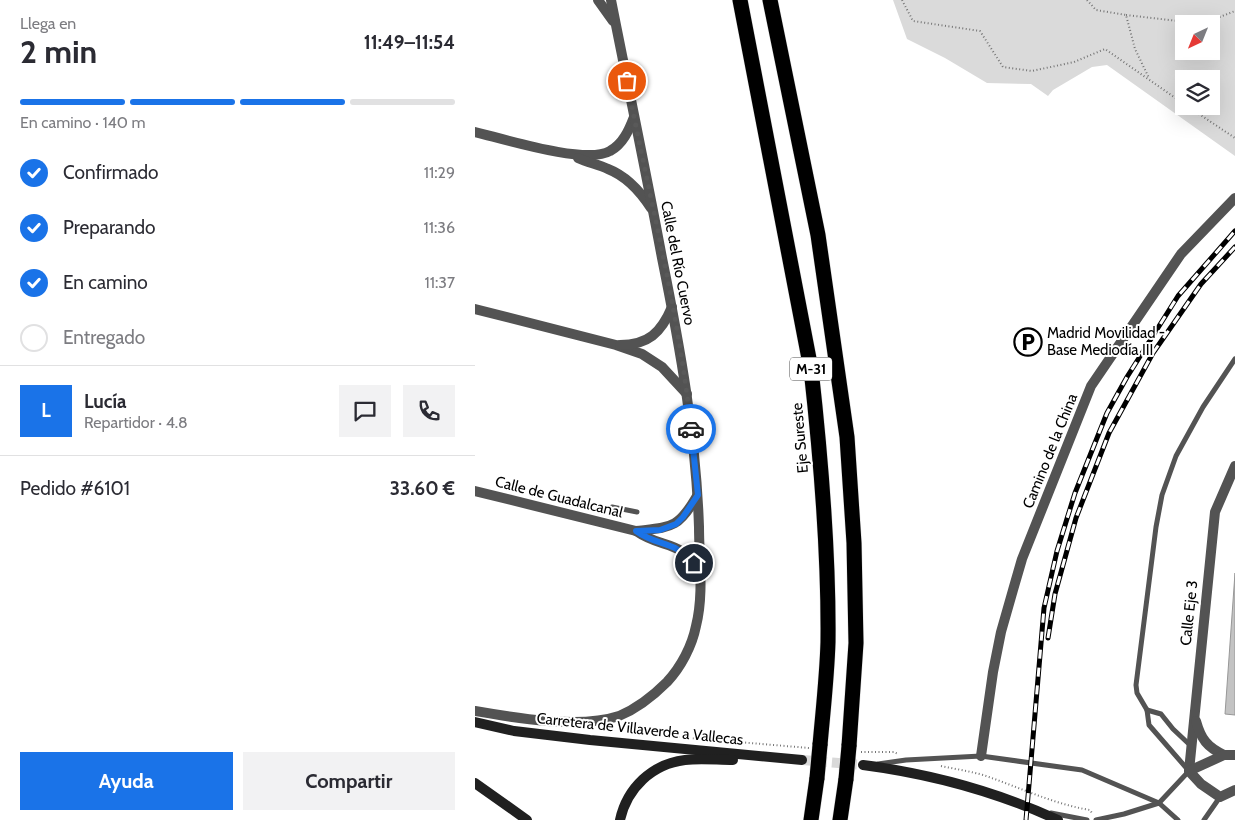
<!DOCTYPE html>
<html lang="es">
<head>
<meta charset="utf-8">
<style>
	body { margin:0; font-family:Cabin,sans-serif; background:#f2f2f3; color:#2b2b33; height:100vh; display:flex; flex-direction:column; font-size:19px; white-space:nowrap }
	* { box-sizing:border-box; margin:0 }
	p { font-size:16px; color:#7c7c81 }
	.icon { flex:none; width:28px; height:28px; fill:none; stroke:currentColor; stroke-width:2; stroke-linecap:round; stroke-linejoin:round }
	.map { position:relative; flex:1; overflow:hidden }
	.side { display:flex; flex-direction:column; background:#fff; width:475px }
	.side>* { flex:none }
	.needle { width:32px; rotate:223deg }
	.fabs { position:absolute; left:700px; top:15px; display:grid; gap:10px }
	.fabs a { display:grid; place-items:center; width:45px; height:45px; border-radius:0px; background:#fff; box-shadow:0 5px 20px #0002; font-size:25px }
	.pin { position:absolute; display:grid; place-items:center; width:42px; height:42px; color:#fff; margin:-21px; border:2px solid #fff; border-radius:50%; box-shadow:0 1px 5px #0007 }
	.courier { position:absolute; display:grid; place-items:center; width:50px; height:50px; margin:-25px; border:4px solid #1a73e8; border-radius:50%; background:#fff; color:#222; box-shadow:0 1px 6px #0007 }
	.head em { font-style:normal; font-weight:800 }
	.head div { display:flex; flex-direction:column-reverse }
	.head { display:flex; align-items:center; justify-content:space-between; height:85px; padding:0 20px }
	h1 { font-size:32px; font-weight:800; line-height:38px }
	.bar { display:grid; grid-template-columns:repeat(4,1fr); gap:8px 5px; align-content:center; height:60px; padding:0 20px }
	.bar i { height:6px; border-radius:4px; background:#e1e1e2 }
	.bar .on { background:#1a73e8 }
	.bar p { grid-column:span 4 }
	.line { display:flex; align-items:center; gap:12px; padding:0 20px; border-top:1px solid #e1e1e2 }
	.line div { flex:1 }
	.round { display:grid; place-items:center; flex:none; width:52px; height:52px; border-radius:0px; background:#f2f2f3 }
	ol { padding:0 20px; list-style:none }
	li { display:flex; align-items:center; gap:15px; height:55px }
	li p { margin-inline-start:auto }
	li .icon { padding:5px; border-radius:50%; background:#1a73e8; color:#fff; stroke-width:4 }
	li:last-child { color:#7c7c81 }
	li i { width:28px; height:28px; border:2px solid #e1e1e2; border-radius:50% }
	.action { display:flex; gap:10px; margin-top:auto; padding:10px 20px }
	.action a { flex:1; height:58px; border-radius:0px; background:#1a73e8; color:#fff; font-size:20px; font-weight:800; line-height:58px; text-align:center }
	.action a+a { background:#f2f2f3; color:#2b2b33 }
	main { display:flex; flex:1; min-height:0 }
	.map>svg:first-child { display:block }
</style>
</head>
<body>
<main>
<section class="side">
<div class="head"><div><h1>2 min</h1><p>Llega en</p></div><em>11:49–11:54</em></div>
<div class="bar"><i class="on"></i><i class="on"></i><i class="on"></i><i></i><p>En camino · 140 m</p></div>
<ol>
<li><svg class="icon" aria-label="check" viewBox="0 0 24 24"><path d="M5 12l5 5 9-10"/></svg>Confirmado<p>11:29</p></li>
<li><svg class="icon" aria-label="check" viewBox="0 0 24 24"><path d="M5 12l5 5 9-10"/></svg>Preparando<p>11:36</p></li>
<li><svg class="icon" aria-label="check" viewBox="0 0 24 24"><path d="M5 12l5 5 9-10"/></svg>En camino<p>11:37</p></li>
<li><i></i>Entregado</li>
</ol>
<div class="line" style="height:90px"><b class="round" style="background:#1a73e8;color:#fff">L</b><div><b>Lucía</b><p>Repartidor · 4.8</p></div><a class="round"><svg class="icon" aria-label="chat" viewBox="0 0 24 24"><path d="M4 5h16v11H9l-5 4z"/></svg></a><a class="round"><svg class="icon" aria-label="phone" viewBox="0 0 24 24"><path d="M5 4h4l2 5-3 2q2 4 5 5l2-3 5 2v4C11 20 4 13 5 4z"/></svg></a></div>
<div class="line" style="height:65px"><div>Pedido #6101</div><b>33.60 €</b></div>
<div class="action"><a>Ayuda</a><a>Compartir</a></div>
</section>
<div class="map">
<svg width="760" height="820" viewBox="0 0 760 820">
	<rect width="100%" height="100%" fill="#fff"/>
	<!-- green -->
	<path fill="#dadada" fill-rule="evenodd" d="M418,0H760V156L632,65L617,67L578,90L573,96L556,84L512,83L470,58L432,39ZM709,24H736V51H709ZM709,79H736V106H709Z"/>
	<!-- building -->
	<path fill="#c3c3c3" stroke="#979797" d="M760,573V715L750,714Z"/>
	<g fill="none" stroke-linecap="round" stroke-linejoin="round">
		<!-- secondary-tunnel -->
		<path stroke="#d9d9d9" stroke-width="10" stroke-dasharray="10 5" stroke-linecap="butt" d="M327,760L388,765"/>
		<!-- motorway casing -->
		<g stroke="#dbdbdb" stroke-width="16">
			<g id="motorway">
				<path d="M265,0L336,369C346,459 354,551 353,642C352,676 348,711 345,745"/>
				<path d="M295,0L343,235L372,437L379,543L381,643L374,746"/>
				<path d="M336,820L342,778"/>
				<path d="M365,820L371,779"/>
			</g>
		</g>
		<!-- path -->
		<g stroke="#757575" stroke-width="2" stroke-dasharray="1 2.5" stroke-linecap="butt">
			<path d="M427,0L438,21L505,31L528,67L557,71L599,62L630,49L709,104"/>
			<path d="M612,0L621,10L651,15L660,49L674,78"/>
			<path d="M651,15L703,21L737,20L760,11"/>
			<path d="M712,106L760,138"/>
			<path d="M169,734L334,748"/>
			<path d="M386,752H419L423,754"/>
			<path d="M466,766C480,769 494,771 508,775C544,787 578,804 615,810L617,813"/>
		</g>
		<!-- service -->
		<g stroke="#535353" stroke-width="5">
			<path d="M137,507L162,512"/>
			<path d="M672,710L686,714L698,729L715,745"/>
			<path d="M403,764L431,760L506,756L607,770L684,803L714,771L674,725L672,710L662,693L661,685L681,527L687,495L701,456L728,407L760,359"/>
			<path d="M576,813L612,820"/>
			<path d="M621,820L649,814L684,803L703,820"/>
			<path d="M729,820L745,797"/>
		</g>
		<!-- minor -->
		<g stroke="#535353" stroke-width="10">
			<path d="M123,0L138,21"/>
			<path d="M0,132C29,139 111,165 135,151C148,144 154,130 159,117"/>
			<path d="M103,158C113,163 123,164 133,169C151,176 165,191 176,208"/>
			<path d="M0,309L141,345L167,354L187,367L212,394"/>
			<path d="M145,345C173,345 186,333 197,307"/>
			<path d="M760,466L740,512L714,771L726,784L745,797L760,790"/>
			<path d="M0,491L161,531C196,527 203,529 222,496"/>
			<path d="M161,531C188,550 205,538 225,572"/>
			<path d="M0,711C40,718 105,729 144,716C161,709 179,695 192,682C206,667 217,646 221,626C229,595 224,559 224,527C221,436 205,347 187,258C171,172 153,86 136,0"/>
			<path d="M721,721C726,739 732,747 749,755"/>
			<path d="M506,756L518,672L526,632L538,590L547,559L616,386L706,254L760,198"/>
			<path d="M714,771L749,755H760"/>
		</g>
		<!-- secondary -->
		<g stroke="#202020" stroke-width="10">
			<path d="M0,722L39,731L115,740L327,760"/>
			<path d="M388,765C457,774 520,791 583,820"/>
			<path d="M0,783L52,820"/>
			<path d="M145,820C152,788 177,764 210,760C226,758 242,760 258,760"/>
		</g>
		<!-- motorway -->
		<use href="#motorway" stroke="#000" stroke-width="15"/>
		<!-- rail casing -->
		<g stroke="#000" stroke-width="5">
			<g id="rail">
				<path d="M573,638L580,594L601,518L634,433L678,353L726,284L760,247"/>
				<path d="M551,820L569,608L582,551L600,493L632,413L652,377L703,296L760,231"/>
			</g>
		</g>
		<!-- rail -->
		<use href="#rail" stroke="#fff" stroke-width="3" stroke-dasharray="9" stroke-linecap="butt"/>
		<!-- motorway-bridge casing -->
		<g stroke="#dbdbdb" stroke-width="16" stroke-linecap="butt">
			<g id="motorway-bridge">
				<path d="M342,778L345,745"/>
				<path d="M371,779L374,746"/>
			</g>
		</g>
		<!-- motorway-bridge -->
		<use href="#motorway-bridge" stroke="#000" stroke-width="15"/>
	</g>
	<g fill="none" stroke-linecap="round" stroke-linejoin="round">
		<!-- done -->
		<path stroke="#595959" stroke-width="5" stroke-dasharray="0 9" d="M152,81C174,196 204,312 216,429"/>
		<!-- route -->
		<path stroke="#1a73e8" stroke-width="6" d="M216,429L223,495L208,517L201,524L185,530L161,531C183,547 199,540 219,563"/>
	</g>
	<!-- icons -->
	<defs>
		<g id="parking-ring" transform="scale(1.4375)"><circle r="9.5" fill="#fff" stroke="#000" stroke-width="1.5"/><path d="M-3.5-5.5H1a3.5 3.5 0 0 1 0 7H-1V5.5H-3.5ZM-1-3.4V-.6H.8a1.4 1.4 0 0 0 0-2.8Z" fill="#000"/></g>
	</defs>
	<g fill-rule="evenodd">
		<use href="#parking-ring" x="553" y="342"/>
	</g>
	<g text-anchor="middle" stroke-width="4" stroke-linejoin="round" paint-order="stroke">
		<!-- shield labels -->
		<rect fill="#fff" stroke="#4c4c4c" stroke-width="1" x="315" y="357.5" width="42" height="23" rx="4"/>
		<g font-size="14" font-weight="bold" fill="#000">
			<text x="336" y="374">M-31</text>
		</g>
		<!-- street labels -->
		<g font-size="15" fill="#000" stroke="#fff">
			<text transform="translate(203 263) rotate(79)" y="5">Calle del Río Cuervo</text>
			<text transform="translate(325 438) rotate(-95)" y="5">Eje Sureste</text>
			<text transform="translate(575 451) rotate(-68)" y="5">Camino de la China</text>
			<text transform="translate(84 497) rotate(14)" y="5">Calle de Guadalcanal</text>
			<text transform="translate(714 613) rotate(-84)" y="5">Calle Eje 3</text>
			<text transform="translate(165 729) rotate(6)" y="5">Carretera de Villaverde a Vallecas</text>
		</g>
		<!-- poi labels -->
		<g font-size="15" fill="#000" stroke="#fff" text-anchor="start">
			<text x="572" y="338">Madrid Movilidad -<tspan x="572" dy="17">Base Mediodía III</tspan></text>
		</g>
	</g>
</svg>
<div class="fabs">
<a><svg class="needle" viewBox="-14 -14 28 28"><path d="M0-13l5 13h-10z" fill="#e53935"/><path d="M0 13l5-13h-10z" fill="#7c7c81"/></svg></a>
<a><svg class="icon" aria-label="layers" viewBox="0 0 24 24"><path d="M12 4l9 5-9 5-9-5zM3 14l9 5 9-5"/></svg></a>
</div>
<div class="pin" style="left:152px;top:81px;background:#ea580c"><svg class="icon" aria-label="bag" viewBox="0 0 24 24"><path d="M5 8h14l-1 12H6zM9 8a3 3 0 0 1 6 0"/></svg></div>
<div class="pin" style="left:219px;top:563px;background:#1f2937"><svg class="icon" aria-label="home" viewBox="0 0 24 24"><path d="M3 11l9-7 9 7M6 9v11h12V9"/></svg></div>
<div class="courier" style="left:216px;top:429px"><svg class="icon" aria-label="car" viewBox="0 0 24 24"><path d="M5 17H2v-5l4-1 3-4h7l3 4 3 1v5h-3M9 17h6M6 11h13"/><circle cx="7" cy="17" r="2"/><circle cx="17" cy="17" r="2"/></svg></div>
</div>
</main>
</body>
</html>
